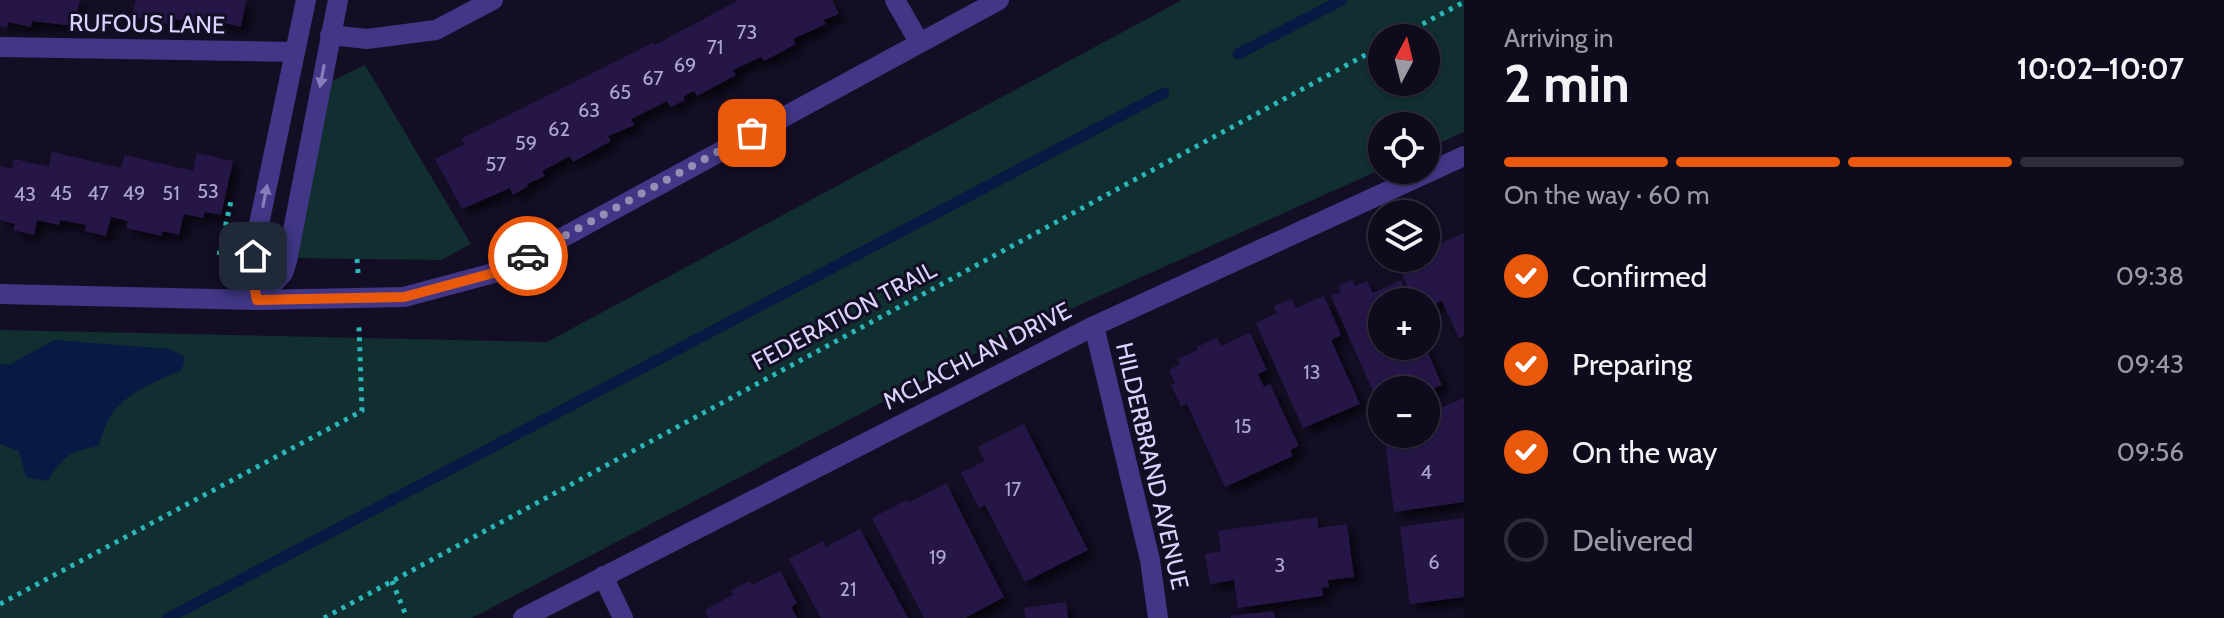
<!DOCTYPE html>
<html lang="en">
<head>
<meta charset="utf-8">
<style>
	body { margin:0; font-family:Cabin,sans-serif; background:#1d1829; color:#f1f3f6; height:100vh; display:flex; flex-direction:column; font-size:30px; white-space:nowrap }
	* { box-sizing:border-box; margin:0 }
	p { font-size:26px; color:#9b9aa3 }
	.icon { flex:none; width:44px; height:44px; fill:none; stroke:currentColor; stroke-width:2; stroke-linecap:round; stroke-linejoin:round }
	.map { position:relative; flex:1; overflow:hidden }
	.side { display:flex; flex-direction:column; background:#0f0a1c; width:760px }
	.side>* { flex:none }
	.needle { width:52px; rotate:7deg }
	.fabs { position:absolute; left:1368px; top:24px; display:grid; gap:16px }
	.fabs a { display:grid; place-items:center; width:72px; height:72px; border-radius:50%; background:#0f0a1c; box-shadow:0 2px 6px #0004,0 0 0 2px #2f2b3b; font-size:40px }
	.pin { position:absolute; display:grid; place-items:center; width:68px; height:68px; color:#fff; margin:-34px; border-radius:16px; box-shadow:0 4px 12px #0006 }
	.courier { position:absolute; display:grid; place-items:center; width:80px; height:80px; margin:-40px; border:6px solid #ea580c; border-radius:50%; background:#fff; color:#222; box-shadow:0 2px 10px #0007 }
	.head em { font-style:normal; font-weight:800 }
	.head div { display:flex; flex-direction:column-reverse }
	.head { display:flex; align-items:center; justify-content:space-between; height:136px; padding:0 40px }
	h1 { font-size:52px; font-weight:800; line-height:60px }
	.bar { display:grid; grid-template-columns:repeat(4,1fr); gap:12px 8px; align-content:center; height:96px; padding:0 40px }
	.bar i { height:10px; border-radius:6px; background:#2f2b3b }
	.bar .selected { background:#ea580c }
	.bar p { grid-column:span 4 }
	ol { padding:0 40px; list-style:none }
	li { display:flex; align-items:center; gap:24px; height:88px }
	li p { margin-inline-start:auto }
	li .icon { padding:8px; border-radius:50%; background:#ea580c; color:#fff; stroke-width:4 }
	li:last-child { color:#9b9aa3 }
	li i { width:44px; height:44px; border:4px solid #2f2b3b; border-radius:50% }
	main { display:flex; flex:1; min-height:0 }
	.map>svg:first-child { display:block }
</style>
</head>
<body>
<main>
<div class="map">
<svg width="1464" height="618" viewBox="0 0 1464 618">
	<defs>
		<filter id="shadow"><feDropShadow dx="7" dy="7" stdDeviation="4" flood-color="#0009"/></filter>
	</defs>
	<rect width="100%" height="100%" fill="#140e25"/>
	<!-- green -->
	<g fill="#112e30" fill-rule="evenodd">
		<path d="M1182,0H1464V132L1426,149V126H1382V169L997,342L472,618H0V330L547,342ZM1382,38H1426V82H1382Z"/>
		<path d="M365,65L471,244L441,260L287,258L320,87Z"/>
	</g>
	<!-- water -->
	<path fill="#081944" d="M54,340L170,349L185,357L182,370C158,380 126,393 111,415C105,424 102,436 99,446C70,451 63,456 48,481L26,477L19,451L0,444V364L9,365Z"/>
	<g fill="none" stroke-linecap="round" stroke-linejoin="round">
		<!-- stream -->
		<g stroke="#081944" stroke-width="11">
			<path d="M1238,54L1342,0"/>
			<path d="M168,618L1164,93"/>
		</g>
	</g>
	<!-- building -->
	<g fill="#271947" filter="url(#shadow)">
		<path d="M0,0H80L73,26L32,21L31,27L8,22L7,28L0,26Z"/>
		<path d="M136,0H246L241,27L209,19L207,26L175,19L173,25L132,17Z"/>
		<path d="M739,0H832L839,14L823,20L826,24L793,39L796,44L764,61L761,57L733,70L736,75L697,96L694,91L683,97L685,100L671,107L667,101L631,119L635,125L608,136L611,141L573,162L570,156L542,171L545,176L527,184L528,186L513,195L510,188L462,209L435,159L465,144L461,139L653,43L655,45Z"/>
		<path d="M52,152L121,168L125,155L193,171L197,153L233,161L221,215L205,212L203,218L184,214L179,235L162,231V236L126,228L128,221L111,217L106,236L85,231L86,225L60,220L59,225L37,220L34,235L13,230L15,224L0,220V166L12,169L14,159L49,167Z"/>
		<path d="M1464,233V336L1459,338L1442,301L1426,308V302H1414L1399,266L1418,258H1426V255L1437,250L1435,246Z"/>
		<path d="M1353,280L1355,286L1367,281L1373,293L1401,280L1411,302H1382V346H1425L1442,385L1426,392L1382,390V412L1331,296L1341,292L1338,286Z"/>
		<path d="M1324,296L1341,335L1331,340L1360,404L1303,428L1256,323L1277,313L1274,306L1292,299L1296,308Z"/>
		<path d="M1250,333L1267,370L1258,374L1264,387L1270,384L1299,446L1290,450L1293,456L1225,487L1187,404L1181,406L1171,385L1175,383L1169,370L1180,364L1177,359L1198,350L1197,347L1217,338L1221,346Z"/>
		<path d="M1464,398V502L1394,512L1385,442L1429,436L1427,414Z"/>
		<path d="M1024,424L1088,550L1025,582L985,505L979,508L961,473L985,461L978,447Z"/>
		<path d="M946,483L1004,597L965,618H924L872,518L907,500L909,503Z"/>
		<path d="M1317,517L1318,528L1347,524L1354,577L1328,580L1329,587L1322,588L1323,596L1238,608L1234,580L1210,584L1205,554L1221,551L1218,531Z"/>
		<path d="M1464,518V597L1410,604L1400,527Z"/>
		<path d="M860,529L908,618H821L789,559L823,541L826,547Z"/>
		<path d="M780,571L797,603L791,607L797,618H709L705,610L733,595L730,591L750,581L752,585Z"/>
		<path d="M1066,602L1068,618H1026L1024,608Z"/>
		<path d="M1274,611L1275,618H1231V616Z"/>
	</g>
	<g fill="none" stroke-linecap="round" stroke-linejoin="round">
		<!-- path -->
		<g stroke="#2bb7ba" stroke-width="5" stroke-dasharray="4 6" stroke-linecap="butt">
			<path d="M1396,38L1464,2"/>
			<path d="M219,255L231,201"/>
			<path d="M357,259L358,273"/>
			<path d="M392,581L407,618"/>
			<path d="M0,604L362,411L359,327"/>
			<path d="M324,618L1382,46"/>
		</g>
		<!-- service -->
		<g stroke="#413786" stroke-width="20">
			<path d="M330,35L367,39L436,30L493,0"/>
			<path d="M0,47L294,52"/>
		</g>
		<!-- minor -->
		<g stroke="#413786" stroke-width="20">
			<path d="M895,0L919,42"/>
			<path d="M0,294L257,300L404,297L501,271L999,0"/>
			<path d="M257,300L283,273L287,261L338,0"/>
			<path d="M257,300L250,267L306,0"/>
			<path d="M1094,326L1150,560L1158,618"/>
			<path d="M603,576L623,618"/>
			<path d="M523,618L1094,326L1464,156"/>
		</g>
	</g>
	<!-- one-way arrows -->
	<defs><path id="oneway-solid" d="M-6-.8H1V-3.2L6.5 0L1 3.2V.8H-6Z" transform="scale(2)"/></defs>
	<g fill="#867dbc">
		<use href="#oneway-solid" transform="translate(322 76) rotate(101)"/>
		<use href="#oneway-solid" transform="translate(265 196) rotate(-79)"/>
	</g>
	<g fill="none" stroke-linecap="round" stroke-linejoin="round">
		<!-- done -->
		<path stroke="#958db3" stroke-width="8" stroke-dasharray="0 14.4" d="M528,256L752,133"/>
		<!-- route -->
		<path stroke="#ea580c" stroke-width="10" d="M253,256L250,267L257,300L404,297L501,271L528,256"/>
	</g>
	<g text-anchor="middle" stroke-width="6" stroke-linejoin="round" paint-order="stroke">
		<!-- number labels -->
		<g font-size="20" fill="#aea4d1">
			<text x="747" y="39">73</text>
			<text x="715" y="54">71</text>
			<text x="685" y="72">69</text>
			<text x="653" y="85">67</text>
			<text x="620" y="99">65</text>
			<text x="589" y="117">63</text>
			<text x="559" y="136">62</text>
			<text x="526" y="150">59</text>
			<text x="496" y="171">57</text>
			<text x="208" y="198">53</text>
			<text x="61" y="200">45</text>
			<text x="98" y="200">47</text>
			<text x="134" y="200">49</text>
			<text x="171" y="200">51</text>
			<text x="25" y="201">43</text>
			<text x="1312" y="379">13</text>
			<text x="1243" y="433">15</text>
			<text x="1426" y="479">4</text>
			<text x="1013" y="496">17</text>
			<text x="938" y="564">19</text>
			<text x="1434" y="569">6</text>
			<text x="1280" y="572">3</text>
			<text x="848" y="596">21</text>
		</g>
		<!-- street labels -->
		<g font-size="24" fill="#dbd2ff" stroke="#140e25">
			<text transform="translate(147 24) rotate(1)" y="8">RUFOUS LANE</text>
			<text transform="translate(844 316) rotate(-28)" y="8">FEDERATION TRAIL</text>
			<text transform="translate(977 356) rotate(-27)" y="8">MCLACHLAN DRIVE</text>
			<text transform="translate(1152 466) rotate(77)" y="8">HILDERBRAND AVENUE</text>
		</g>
	</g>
</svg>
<div class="fabs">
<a><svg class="needle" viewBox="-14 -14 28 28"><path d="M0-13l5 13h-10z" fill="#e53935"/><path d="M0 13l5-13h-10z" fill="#9b9aa3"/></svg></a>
<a><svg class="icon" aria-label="locate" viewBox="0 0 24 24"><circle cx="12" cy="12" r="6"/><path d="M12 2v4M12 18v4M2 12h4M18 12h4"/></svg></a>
<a><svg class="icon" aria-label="layers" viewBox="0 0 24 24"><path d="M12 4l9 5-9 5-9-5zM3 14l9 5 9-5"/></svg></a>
<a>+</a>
<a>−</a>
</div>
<div class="pin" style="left:752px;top:133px;background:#ea580c"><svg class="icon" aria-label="bag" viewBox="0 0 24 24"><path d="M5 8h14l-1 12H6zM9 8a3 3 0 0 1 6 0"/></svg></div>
<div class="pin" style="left:253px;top:256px;background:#1f2937"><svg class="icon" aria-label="home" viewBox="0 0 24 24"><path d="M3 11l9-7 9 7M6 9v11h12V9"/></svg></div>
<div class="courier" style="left:528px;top:256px"><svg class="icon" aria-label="car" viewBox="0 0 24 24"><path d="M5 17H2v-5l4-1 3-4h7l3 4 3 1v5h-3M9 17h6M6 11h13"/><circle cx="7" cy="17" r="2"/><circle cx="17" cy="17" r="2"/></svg></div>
</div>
<section class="side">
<div class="head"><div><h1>2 min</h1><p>Arriving in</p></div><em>10:02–10:07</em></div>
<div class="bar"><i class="selected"></i><i class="selected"></i><i class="selected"></i><i></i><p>On the way · 60 m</p></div>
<ol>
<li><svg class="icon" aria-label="check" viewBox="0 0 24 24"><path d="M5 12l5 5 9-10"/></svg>Confirmed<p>09:38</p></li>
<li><svg class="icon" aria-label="check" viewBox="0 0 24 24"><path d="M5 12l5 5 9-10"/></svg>Preparing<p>09:43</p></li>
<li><svg class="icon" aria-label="check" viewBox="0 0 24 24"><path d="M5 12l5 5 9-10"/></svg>On the way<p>09:56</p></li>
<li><i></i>Delivered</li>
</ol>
</section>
</main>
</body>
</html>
